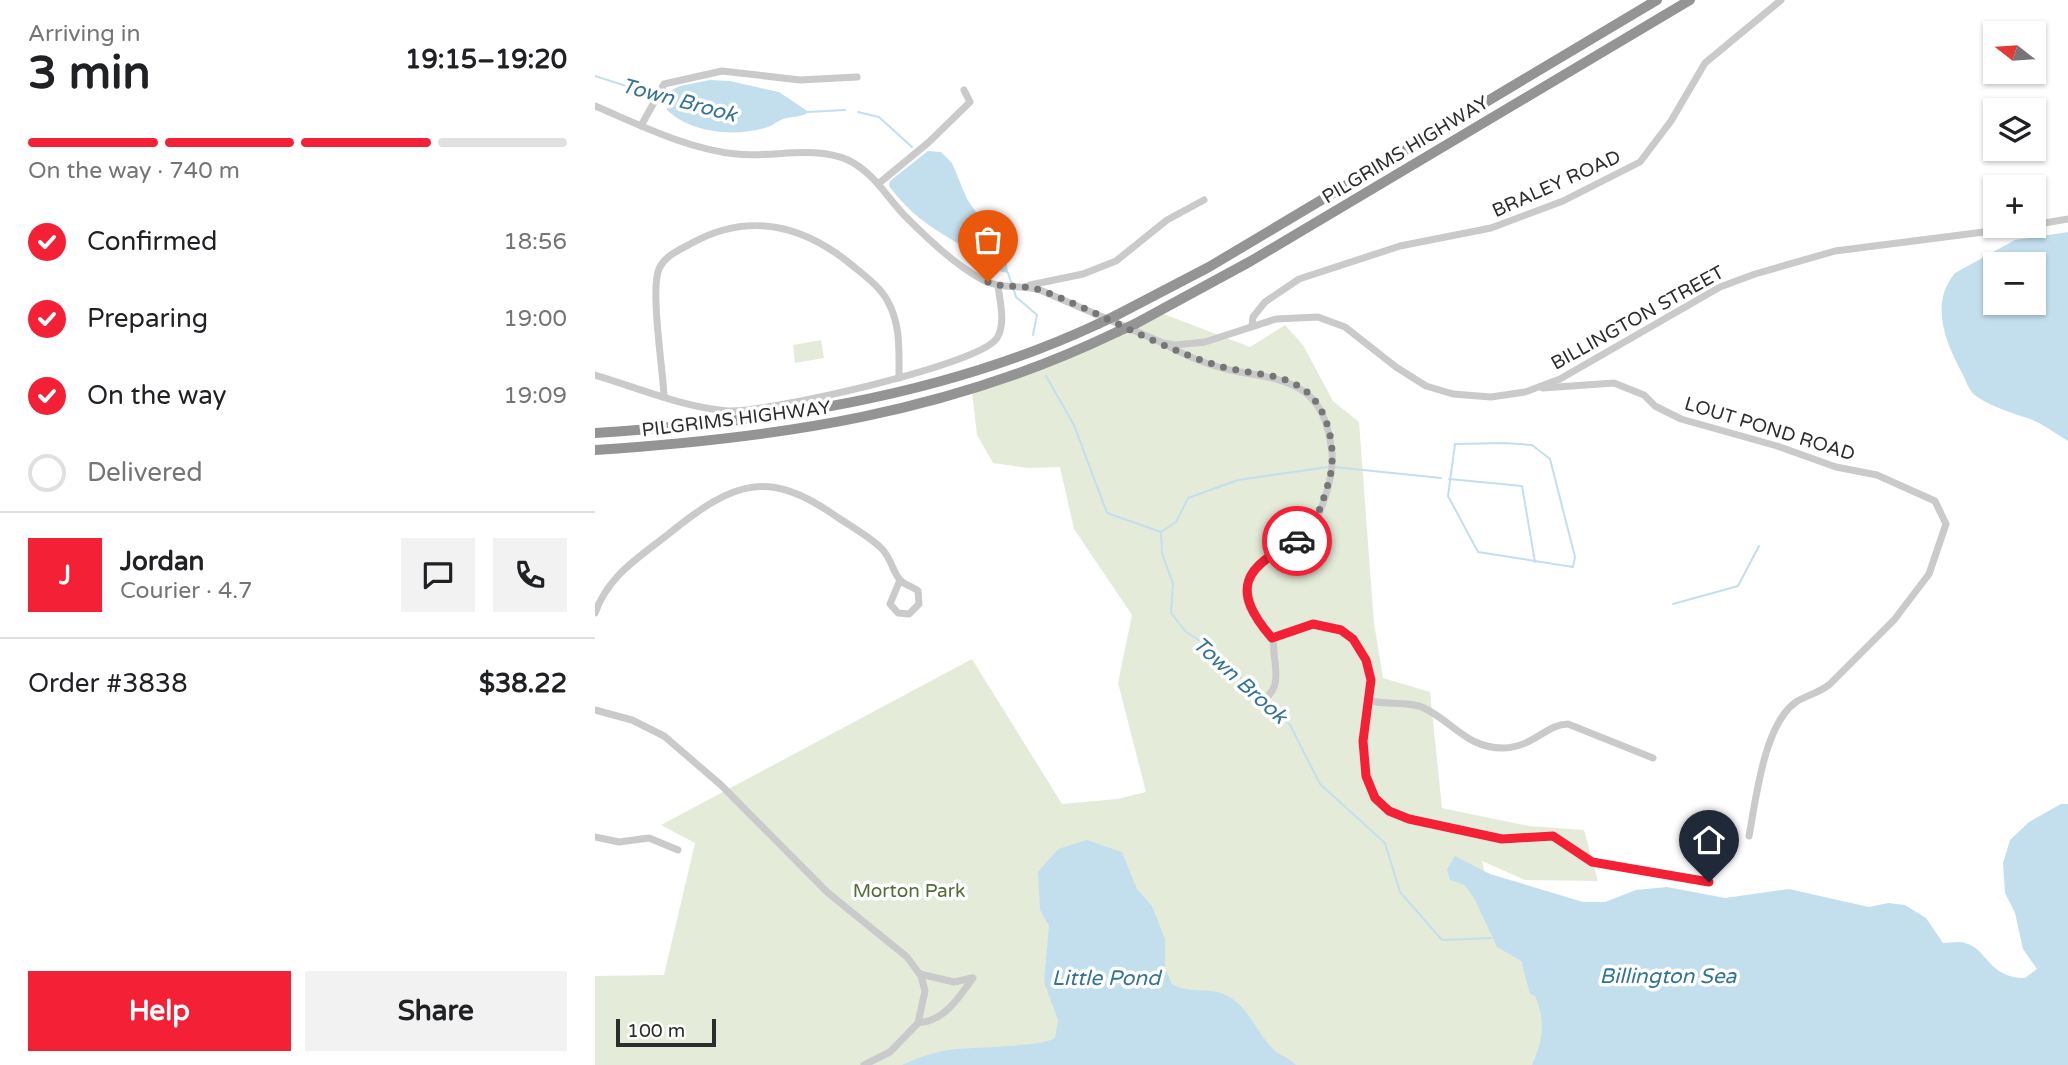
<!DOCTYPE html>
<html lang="en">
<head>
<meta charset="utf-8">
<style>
	body { margin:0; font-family:"Varela Round",sans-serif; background:#f2f2f2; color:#202124; height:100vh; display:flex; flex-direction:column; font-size:26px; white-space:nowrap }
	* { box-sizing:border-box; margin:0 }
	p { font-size:23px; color:#757577 }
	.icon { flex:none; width:38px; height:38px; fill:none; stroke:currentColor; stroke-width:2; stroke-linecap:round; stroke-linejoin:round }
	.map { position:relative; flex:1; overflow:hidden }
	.sheet { display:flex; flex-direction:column; background:#fff; width:595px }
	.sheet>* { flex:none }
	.needle { width:46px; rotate:287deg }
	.fabs { position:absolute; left:1388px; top:21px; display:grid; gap:14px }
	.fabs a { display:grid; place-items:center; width:63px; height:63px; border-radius:0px; background:#fff; box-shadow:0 2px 5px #0004; font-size:35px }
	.scale { position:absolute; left:21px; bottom:18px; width:100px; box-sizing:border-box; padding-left:7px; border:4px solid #2d2d2d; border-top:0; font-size:19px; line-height:24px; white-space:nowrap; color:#2d2d2d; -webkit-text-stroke:5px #fff; paint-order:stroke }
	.pin { position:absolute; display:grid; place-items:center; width:60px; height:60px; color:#fff; margin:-72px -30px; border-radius:50% 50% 50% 0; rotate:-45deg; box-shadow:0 0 7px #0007 }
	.pin .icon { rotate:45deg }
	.courier { position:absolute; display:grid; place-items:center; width:70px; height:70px; margin:-35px; border:5px solid #f42035; border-radius:50%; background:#fff; color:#222; box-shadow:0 2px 9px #0007 }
	.summary em { font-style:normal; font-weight:700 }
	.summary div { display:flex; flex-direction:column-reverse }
	.summary { display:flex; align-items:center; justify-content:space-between; height:119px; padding:0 28px }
	h1 { font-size:46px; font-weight:700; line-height:52px }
	.bar { display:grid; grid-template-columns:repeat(4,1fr); gap:10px 7px; align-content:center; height:84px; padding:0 28px }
	.bar i { height:9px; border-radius:5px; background:#e0e0e0 }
	.bar .on { background:#f42035 }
	.bar p { grid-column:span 4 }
	.line { display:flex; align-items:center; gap:18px; padding:0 28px; border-top:2px solid #e0e0e0 }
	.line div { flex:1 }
	.round { display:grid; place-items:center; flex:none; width:74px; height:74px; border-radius:0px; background:#f2f2f2 }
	ol { padding:0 28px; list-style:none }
	li { display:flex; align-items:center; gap:21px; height:77px }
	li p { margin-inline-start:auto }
	li .icon { padding:7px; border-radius:50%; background:#f42035; color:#fff; stroke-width:4 }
	li:last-child { color:#757577 }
	li i { width:38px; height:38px; border:4px solid #e0e0e0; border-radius:50% }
	.action { display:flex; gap:14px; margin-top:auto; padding:14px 28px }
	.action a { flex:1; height:80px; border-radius:0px; background:#f42035; color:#fff; font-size:28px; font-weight:700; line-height:80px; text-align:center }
	.action a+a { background:#f2f2f2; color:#202124 }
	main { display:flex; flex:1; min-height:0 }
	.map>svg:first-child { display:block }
</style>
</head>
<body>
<main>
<section class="sheet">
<div class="summary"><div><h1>3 min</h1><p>Arriving in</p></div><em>19:15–19:20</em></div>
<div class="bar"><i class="on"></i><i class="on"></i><i class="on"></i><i></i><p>On the way · 740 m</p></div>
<ol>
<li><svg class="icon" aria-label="check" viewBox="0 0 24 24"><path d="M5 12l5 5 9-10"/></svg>Confirmed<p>18:56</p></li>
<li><svg class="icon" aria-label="check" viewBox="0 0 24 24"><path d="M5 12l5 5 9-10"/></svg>Preparing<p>19:00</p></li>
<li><svg class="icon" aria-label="check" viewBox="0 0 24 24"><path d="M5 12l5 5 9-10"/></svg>On the way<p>19:09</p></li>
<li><i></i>Delivered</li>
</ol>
<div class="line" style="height:126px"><b class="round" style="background:#f42035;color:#fff">J</b><div><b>Jordan</b><p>Courier · 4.7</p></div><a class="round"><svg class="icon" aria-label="chat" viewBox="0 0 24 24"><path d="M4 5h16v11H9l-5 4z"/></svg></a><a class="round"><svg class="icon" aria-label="phone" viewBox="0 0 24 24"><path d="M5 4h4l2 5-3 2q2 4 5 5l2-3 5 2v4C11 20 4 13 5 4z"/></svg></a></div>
<div class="line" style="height:91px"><div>Order #3838</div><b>$38.22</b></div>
<div class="action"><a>Help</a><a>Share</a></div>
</section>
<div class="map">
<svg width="1473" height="1065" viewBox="0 0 1473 1065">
	<rect width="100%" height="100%" fill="#fff"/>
	<!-- green -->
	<g fill="#e4ecd9">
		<path d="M558,310L655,347L690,325L708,345L738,401L764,422L779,623L788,678L835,692L847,808L934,826L989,830L1003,881L930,880L887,861L895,895L950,1014L943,1065H0V976L69,975L100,843L66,825L377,659L467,804L522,799L551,792L523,683L537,615L479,529L465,467L433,468L398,463L382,435L377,392Z"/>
		<path d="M226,340L229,358L200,363L198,345Z"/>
	</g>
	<!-- water -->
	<g fill="#c3dfee" fill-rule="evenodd">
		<path d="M115,80L135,81L184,92L214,112C205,118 198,116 188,119C183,121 178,125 173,127C142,137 97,134 72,110L69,94L85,86Z"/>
		<path d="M333,151L346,152L357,163L372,199L385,218L392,238L412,264L413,273C395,271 385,257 371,248C339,229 317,217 294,186L295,181Z"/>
		<path d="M1473,232V441C1461,434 1448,424 1435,419C1417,413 1397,407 1381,396C1374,391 1371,381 1367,373C1351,343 1334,304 1360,273L1420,240ZM1438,264V303H1400V264Z"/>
		<path d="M1466,804H1473V1065H937C948,1040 951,1022 940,996L935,994L926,961L902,947L878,896L869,885L855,880L852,869L860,856L895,874L988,902H1010L1041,890L1072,887L1130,898L1194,889L1274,907L1293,903L1310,905L1331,918L1348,943C1355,943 1364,941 1370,943C1392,948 1393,978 1430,978L1442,969L1428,949L1420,913L1410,893L1408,863L1415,840L1434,822Z"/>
		<path d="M492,840L527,852L542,889L557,906L570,939V968L577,984C591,993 610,988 626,993C653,1003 660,1031 678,1049C685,1056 695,1058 701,1065H307C322,1058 336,1053 353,1050C375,1047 447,1047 460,1038L463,1020L449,982L454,926L445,910L443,872L463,849Z"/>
	</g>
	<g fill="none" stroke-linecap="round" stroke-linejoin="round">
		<!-- stream -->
		<g stroke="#c3dfee" stroke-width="2">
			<path d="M0,76L59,95"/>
			<path d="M213,112L250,110"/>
			<path d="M263,112L284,117L317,147"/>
			<path d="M413,273L417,285"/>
			<path d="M419,290L421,297L442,315L438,335"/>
			<path d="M451,376L479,425L512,513L566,532L567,553L578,584L576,613L591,632L612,645L666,698"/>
			<path d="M909,443L937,445L955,459L980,557L978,567L883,552L853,496L860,444Z"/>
			<path d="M739,467L846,478"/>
			<path d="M854,479L927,486L940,562"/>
			<path d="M566,532L581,522L593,498L643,480L733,467"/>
			<path d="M1078,604L1143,586L1164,546"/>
			<path d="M669,702L695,725L725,784L790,843L805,892L847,940L896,938"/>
		</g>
		<!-- minor -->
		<g stroke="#cacaca" stroke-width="7">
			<path d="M0,106C45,125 92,149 141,154C177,158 219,145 253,160C278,172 291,196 310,216C332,238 360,265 388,280C406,290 426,284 445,290L568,343L580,345L610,342L681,319L723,317L750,327L801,367L831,386L858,394L896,397L930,392L965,379L1125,287L1160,274L1240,251L1436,226"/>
			<path d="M46,126L69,84L127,71L205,80L262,77"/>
			<path d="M283,184L334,142L375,102L369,90"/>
			<path d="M1438,225L1473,219"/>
			<path d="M435,285L488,274L521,261L572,220L609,200"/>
			<path d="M657,325L658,317L670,302L704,279L805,246L896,228L968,201L1045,162L1076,121L1110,63L1186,0"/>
			<path d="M575,347C596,358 621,368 645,372C701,381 730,389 737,453C739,477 726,520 708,537C688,556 651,555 651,593C651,613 669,623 677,638C679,643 679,649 679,654C682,677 685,690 663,704"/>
			<path d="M0,375C43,388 88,407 133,411C170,413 386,365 402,338C411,323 405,302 403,286"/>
			<path d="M948,388L1019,383L1049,395L1060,406L1086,419L1182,446L1241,467L1282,475L1340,501L1351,524L1334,574L1299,620L1235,684C1224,693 1212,695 1201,702C1169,724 1161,799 1154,836"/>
			<path d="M69,396C68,370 55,289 64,269C70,255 85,250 97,243C155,211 210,226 258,266C270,276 284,286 292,300C306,324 304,351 304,378"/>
			<path d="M0,613C14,574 45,557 76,532C138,482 173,468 242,517C257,527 274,536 286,548C296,557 297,571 305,580C310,585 318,587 323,591L324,604L314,614L303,613L295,604L305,580"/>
			<path d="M677,638L717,624L743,629L758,639L771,660L776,680L768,741L771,776L780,798L794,811L814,819L907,839L958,836L997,862L1114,882"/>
			<path d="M776,701C792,705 815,701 829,708C858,722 873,749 909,748C939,747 951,724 973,724L1058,758"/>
			<path d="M0,710L37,720L69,736L126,785L232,892L312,957L326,976L330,991L323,1023"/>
			<path d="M0,837L24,842L54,838L83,850"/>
			<path d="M325,974L359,982L377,978"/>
			<path d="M269,1065L295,1052L323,1023C350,1021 364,997 378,978"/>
		</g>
		<!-- highway -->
		<g stroke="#949494" stroke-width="10">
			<path d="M520,316L614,267L1062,0"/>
			<path d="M540,324L656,261L1095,0"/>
			<path d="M0,433C173,422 344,398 503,324"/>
			<path d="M0,450C184,438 354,413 522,332"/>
		</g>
		<!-- highway-bridge -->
		<g stroke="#949494" stroke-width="10">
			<path d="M503,324L520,316"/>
			<path d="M522,332L540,324"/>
		</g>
	</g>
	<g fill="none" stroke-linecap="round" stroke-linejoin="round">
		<!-- done -->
		<path stroke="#767676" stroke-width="7" stroke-dasharray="0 12.6" d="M393,282C410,289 427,284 445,290C505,312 560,346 621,365C651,375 687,371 712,392C735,412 742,453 734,481C728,500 720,531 702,541"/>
		<!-- route -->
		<path stroke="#f42035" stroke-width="9" d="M702,541C648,567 635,590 677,638L718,624L746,630L758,639L771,660L776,680L768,741L771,776L780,798L794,811L814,819L907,839L958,836L997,862L1114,882"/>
	</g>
	<g text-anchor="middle" stroke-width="7" stroke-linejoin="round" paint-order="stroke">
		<!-- street labels -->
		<g font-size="19" fill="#2d2d2d" stroke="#fff">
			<text transform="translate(810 149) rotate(-31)" y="7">PILGRIMS HIGHWAY</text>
			<text transform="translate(961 183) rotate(-24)" y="7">BRALEY ROAD</text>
			<text transform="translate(1042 317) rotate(-29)" y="7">BILLINGTON STREET</text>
			<text transform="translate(141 418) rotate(-7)" y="7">PILGRIMS HIGHWAY</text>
			<text transform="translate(1175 428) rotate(17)" y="7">LOUT POND ROAD</text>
		</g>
		<!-- park labels -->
		<g font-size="19" fill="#526c37" stroke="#fff">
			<text x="314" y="897">Morton Park</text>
		</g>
		<!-- water labels -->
		<g font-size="21" font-style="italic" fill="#357396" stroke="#fff">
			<text transform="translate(84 100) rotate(15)" y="7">Town Brook</text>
			<text transform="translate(645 680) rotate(42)" y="7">Town Brook</text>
			<text x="1073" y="983">Billington Sea</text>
			<text x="511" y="985">Little Pond</text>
		</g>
	</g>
</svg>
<div class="fabs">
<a><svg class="needle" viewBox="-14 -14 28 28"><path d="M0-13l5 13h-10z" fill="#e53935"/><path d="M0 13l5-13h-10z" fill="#757577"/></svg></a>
<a><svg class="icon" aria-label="layers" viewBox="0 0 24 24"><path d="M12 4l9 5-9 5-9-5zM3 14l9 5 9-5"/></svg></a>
<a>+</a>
<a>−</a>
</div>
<div class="scale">100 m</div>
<div class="pin" style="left:393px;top:282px;background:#ea580c"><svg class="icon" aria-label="bag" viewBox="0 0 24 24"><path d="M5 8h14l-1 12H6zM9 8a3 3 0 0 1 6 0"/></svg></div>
<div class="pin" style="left:1114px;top:882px;background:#1f2937"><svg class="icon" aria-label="home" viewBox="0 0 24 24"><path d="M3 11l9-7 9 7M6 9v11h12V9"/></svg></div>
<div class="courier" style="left:702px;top:541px"><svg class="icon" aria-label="car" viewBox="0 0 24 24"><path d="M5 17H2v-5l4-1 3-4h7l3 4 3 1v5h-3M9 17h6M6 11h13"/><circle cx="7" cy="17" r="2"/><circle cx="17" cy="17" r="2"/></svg></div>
</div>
</main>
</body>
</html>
